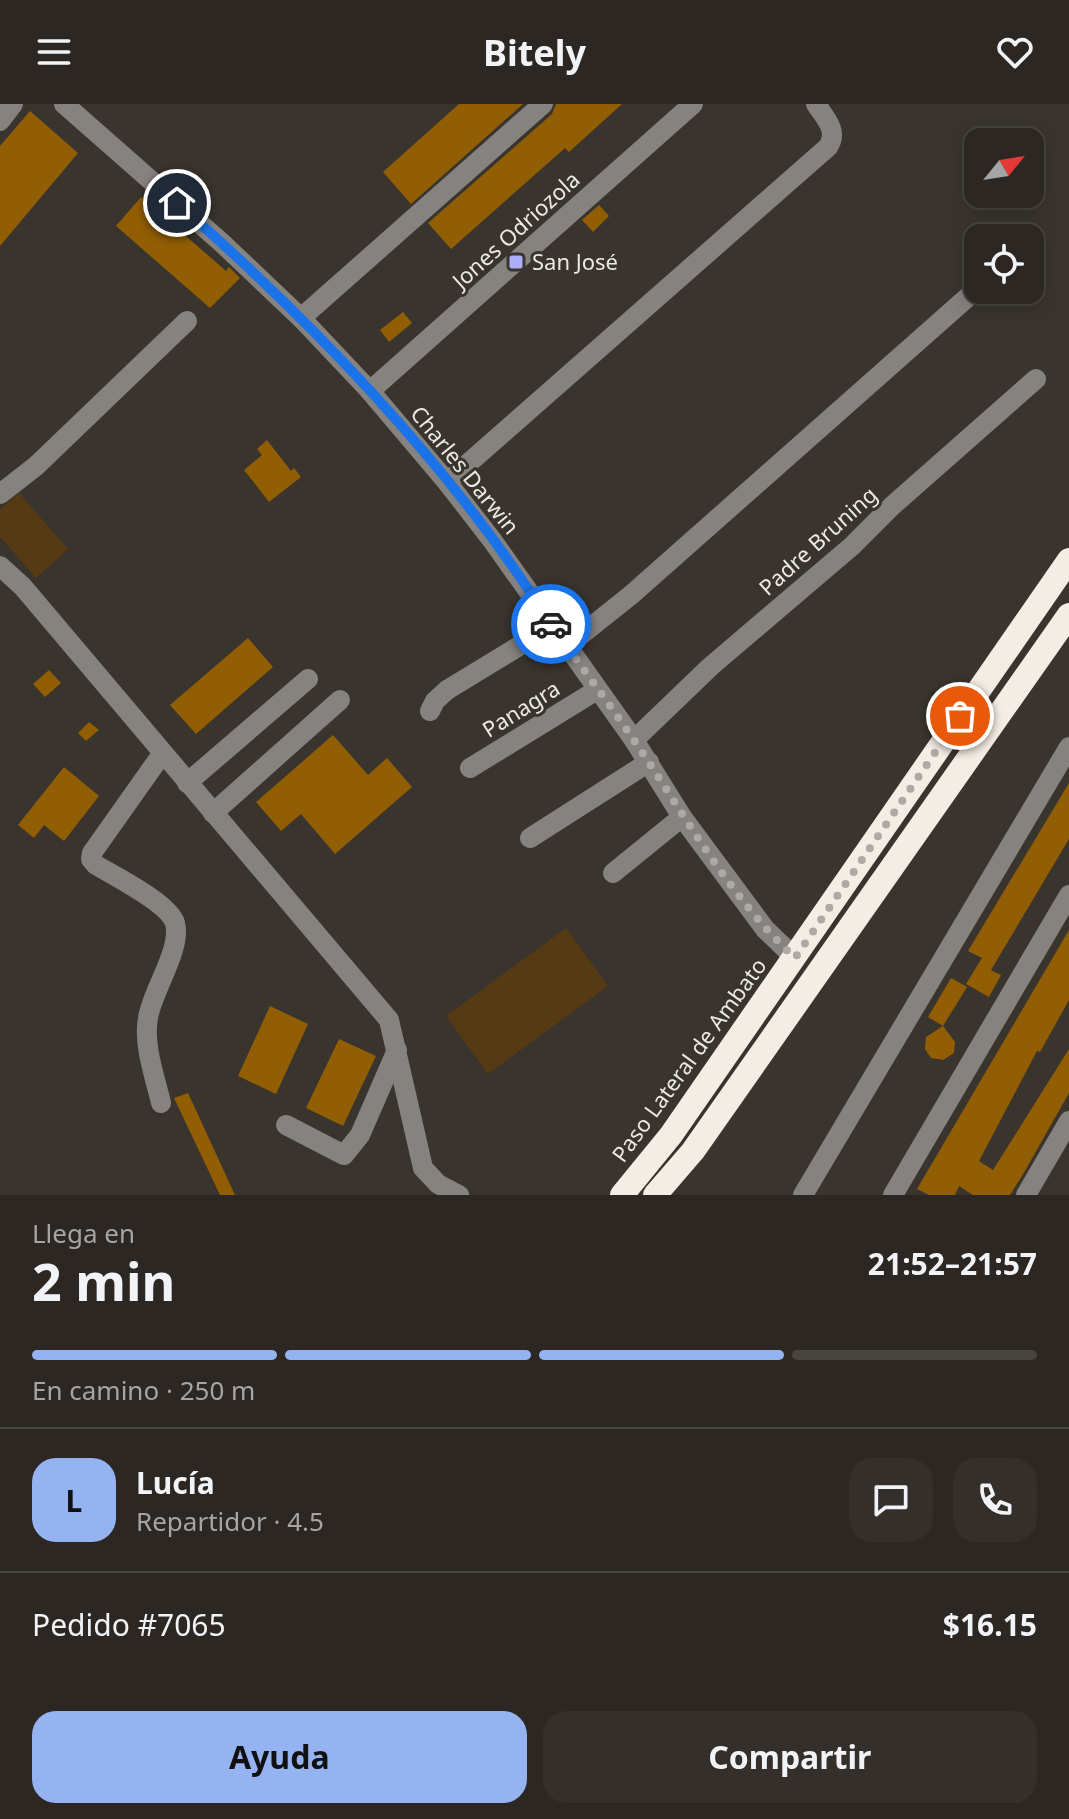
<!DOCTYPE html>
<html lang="es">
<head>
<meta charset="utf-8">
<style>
	body { margin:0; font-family:"Noto Sans",sans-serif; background:#342f2a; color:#f1f3f6; height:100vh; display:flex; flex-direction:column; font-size:30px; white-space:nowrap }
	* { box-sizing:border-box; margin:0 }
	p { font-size:26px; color:#a6a5a5 }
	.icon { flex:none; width:44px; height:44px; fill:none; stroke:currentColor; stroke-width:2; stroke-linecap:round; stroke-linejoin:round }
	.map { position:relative; height:1091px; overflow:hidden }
	.side { display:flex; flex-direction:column; background:#2c2722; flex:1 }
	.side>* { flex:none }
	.needle { width:52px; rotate:60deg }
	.controls { position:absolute; left:964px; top:24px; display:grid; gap:16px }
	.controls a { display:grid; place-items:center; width:80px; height:80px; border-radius:16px; background:#2c2722; box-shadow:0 4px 20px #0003,0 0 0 2px #484440; font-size:40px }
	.pin { position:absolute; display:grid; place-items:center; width:68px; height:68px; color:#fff; margin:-34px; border:4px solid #fff; border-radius:50%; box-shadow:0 2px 8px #0007 }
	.courier { position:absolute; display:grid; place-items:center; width:80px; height:80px; margin:-40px; border:6px solid #1a73e8; border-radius:50%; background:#fff; color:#222; box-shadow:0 2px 10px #0007 }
	.summary em { font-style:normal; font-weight:700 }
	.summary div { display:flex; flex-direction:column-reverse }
	.summary { display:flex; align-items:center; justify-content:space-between; height:136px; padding:0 32px }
	h1 { font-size:52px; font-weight:700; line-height:60px }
	.bar { display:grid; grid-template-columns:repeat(4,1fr); gap:12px 8px; align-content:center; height:96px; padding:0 32px }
	.bar i { height:10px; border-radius:6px; background:#484440 }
	.bar .current { background:#95b2f1 }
	.bar p { grid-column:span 4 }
	.line { display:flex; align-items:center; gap:20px; padding:0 32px; border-top:2px solid #484440 }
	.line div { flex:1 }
	.round { display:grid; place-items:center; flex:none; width:84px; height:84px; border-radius:24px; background:#342f2a }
	.button { display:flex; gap:16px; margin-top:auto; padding:16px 32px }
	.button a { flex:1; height:92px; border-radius:24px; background:#95b2f1; color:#111; font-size:32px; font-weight:700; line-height:92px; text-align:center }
	.button a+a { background:#342f2a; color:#f1f3f6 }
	header { display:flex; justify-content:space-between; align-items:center; height:104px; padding:0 32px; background:#2c2722; font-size:36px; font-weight:700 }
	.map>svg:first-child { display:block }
</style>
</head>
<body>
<header><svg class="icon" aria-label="menu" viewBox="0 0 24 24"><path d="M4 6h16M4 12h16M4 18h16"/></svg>Bitely<svg class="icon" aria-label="heart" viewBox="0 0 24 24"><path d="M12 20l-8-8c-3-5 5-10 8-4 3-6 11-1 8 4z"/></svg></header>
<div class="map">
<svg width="1069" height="1091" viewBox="0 0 1069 1091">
	<rect width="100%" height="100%" fill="#3a342e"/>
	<!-- green -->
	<g fill="#553a14">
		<path d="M19,389L68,445L36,474L0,433V405Z"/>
		<path d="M566,824L608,882L488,970L446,912Z"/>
	</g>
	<!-- building -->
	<g fill="#925e03">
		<path d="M459,0H523L411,100L383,68Z"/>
		<path d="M556,0H622L569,48L565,44L451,145L428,119L552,10Z"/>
		<path d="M30,7L78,49L0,142V42Z"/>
		<path d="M141,93L226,167L229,163L240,174L210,204L116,122Z"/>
		<path d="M599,101L609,112L593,128L582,116Z"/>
		<path d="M403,208L412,219L389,238L380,226Z"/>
		<path d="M267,336L291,367L294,364L301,373L269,398L244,366L262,351L257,345Z"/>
		<path d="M248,534L273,563L196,630L170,601Z"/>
		<path d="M49,566L61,579L45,593L33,580Z"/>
		<path d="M89,618L99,626L86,637L78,629Z"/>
		<path d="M333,631L368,671L387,654L412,683L335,750L301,710L281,727L256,698Z"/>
		<path d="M64,663L99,692L64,737L44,721L34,734L18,721Z"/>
		<path d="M1069,679V735L991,866L1001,871L989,893L966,880L982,854L968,847Z"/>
		<path d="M1069,826V896L1040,948L1037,947L979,1057L993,1066L1069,945V989L1022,1072L1010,1091H973L959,1082L955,1091H929L917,1085Z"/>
		<path d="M951,874L967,883L943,922L955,938L954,949L943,956L931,954L925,945L926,933L943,922L928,913Z"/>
		<path d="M270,902L308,920L276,990L238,972Z"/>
		<path d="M339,935L376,952L343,1022L306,1004Z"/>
		<path d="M188,989L235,1091H220L174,994Z"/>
	</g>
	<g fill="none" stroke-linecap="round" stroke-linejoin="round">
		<!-- minor -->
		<g stroke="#85827f" stroke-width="20">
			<path d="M64,0L222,139L301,214L370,287L447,378L492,436L634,636L682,713L765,825L795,854"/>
			<path d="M0,17L13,0"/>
			<path d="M301,214L543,0"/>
			<path d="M370,287L693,0"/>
			<path d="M447,378L828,43C839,27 825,14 816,0"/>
			<path d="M0,390L36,362L187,217"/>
			<path d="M0,462L23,483L389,916L423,1064L438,1080L459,1091"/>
			<path d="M567,542L631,491L978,184"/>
			<path d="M430,607L435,597L447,586L552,522"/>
			<path d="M634,636L710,563L852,442L892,402L1036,275"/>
			<path d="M470,664L597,586"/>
			<path d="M187,679L308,575"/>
			<path d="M213,709L340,596"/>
			<path d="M530,734L649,658"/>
			<path d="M613,769L682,713"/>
			<path d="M161,999C155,973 143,941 148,914C152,887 182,845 175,819C169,799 114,772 96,761L91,755L92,749L162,650"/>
			<path d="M286,1021L344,1051L360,1031L397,946"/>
			<path d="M803,1091L1069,643"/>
			<path d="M893,1091L1069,791"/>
			<path d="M1026,1091L1069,1017"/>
		</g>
		<!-- highway -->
		<g stroke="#f4ede5" stroke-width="24">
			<path d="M622,1091L671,1031L1069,456"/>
			<path d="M655,1091L693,1047L1069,511"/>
		</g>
	</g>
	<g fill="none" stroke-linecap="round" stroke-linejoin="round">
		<!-- done -->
		<path stroke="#aea9a5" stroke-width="8" stroke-dasharray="0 14.4" d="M551,520C583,565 616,609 646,654C692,724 734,797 795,854L960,612"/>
		<!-- route -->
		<path stroke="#1a73e8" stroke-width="10" d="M177,99C316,221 452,363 551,520"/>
	</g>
	<!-- markers -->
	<rect fill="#abaffb" stroke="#3a342e" stroke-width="3" x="508" y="150" width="16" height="16" rx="4"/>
	<g text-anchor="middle" stroke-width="6" stroke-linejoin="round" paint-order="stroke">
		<!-- street labels -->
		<g font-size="22" fill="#ece8e5" stroke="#3a342e">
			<text transform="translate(516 126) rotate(-42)" y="8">Jones Odriozola</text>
			<text transform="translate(465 366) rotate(51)" y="8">Charles Darwin</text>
			<text transform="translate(818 437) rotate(-42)" y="8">Padre Bruning</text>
			<text transform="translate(521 605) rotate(-32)" y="8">Panagra</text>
			<text transform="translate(689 956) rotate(-54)" y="8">Paso Lateral de Ambato</text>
		</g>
		<!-- poi labels -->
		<g font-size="22" fill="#ece8e5" stroke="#3a342e" text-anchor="start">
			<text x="532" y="166">San José</text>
		</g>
	</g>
</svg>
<div class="controls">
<a><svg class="needle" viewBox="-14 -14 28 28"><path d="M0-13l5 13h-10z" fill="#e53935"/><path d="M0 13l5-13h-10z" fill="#a6a5a5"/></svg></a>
<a><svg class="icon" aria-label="locate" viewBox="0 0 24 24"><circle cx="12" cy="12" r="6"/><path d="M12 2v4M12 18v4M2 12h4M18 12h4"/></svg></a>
</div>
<div class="pin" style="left:960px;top:612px;background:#ea580c"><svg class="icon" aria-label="bag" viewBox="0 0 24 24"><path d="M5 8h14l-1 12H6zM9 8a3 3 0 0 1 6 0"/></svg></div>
<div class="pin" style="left:177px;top:99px;background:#1f2937"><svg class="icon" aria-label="home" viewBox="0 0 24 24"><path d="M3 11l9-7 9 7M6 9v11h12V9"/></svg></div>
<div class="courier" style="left:551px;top:520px"><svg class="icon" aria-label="car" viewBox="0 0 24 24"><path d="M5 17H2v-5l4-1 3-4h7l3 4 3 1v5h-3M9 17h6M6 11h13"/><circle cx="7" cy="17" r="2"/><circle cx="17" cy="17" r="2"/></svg></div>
</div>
<section class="side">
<div class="summary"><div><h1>2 min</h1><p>Llega en</p></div><em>21:52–21:57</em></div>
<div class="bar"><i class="current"></i><i class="current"></i><i class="current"></i><i></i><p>En camino · 250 m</p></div>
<div class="line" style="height:144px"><b class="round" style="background:#95b2f1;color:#111">L</b><div><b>Lucía</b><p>Repartidor · 4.5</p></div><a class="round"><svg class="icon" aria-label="chat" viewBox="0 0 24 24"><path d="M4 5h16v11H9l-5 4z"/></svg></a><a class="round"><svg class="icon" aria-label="phone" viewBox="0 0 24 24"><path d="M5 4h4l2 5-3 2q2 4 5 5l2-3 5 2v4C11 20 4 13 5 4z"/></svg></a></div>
<div class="line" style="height:104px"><div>Pedido #7065</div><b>$16.15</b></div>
<div class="button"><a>Ayuda</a><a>Compartir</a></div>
</section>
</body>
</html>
